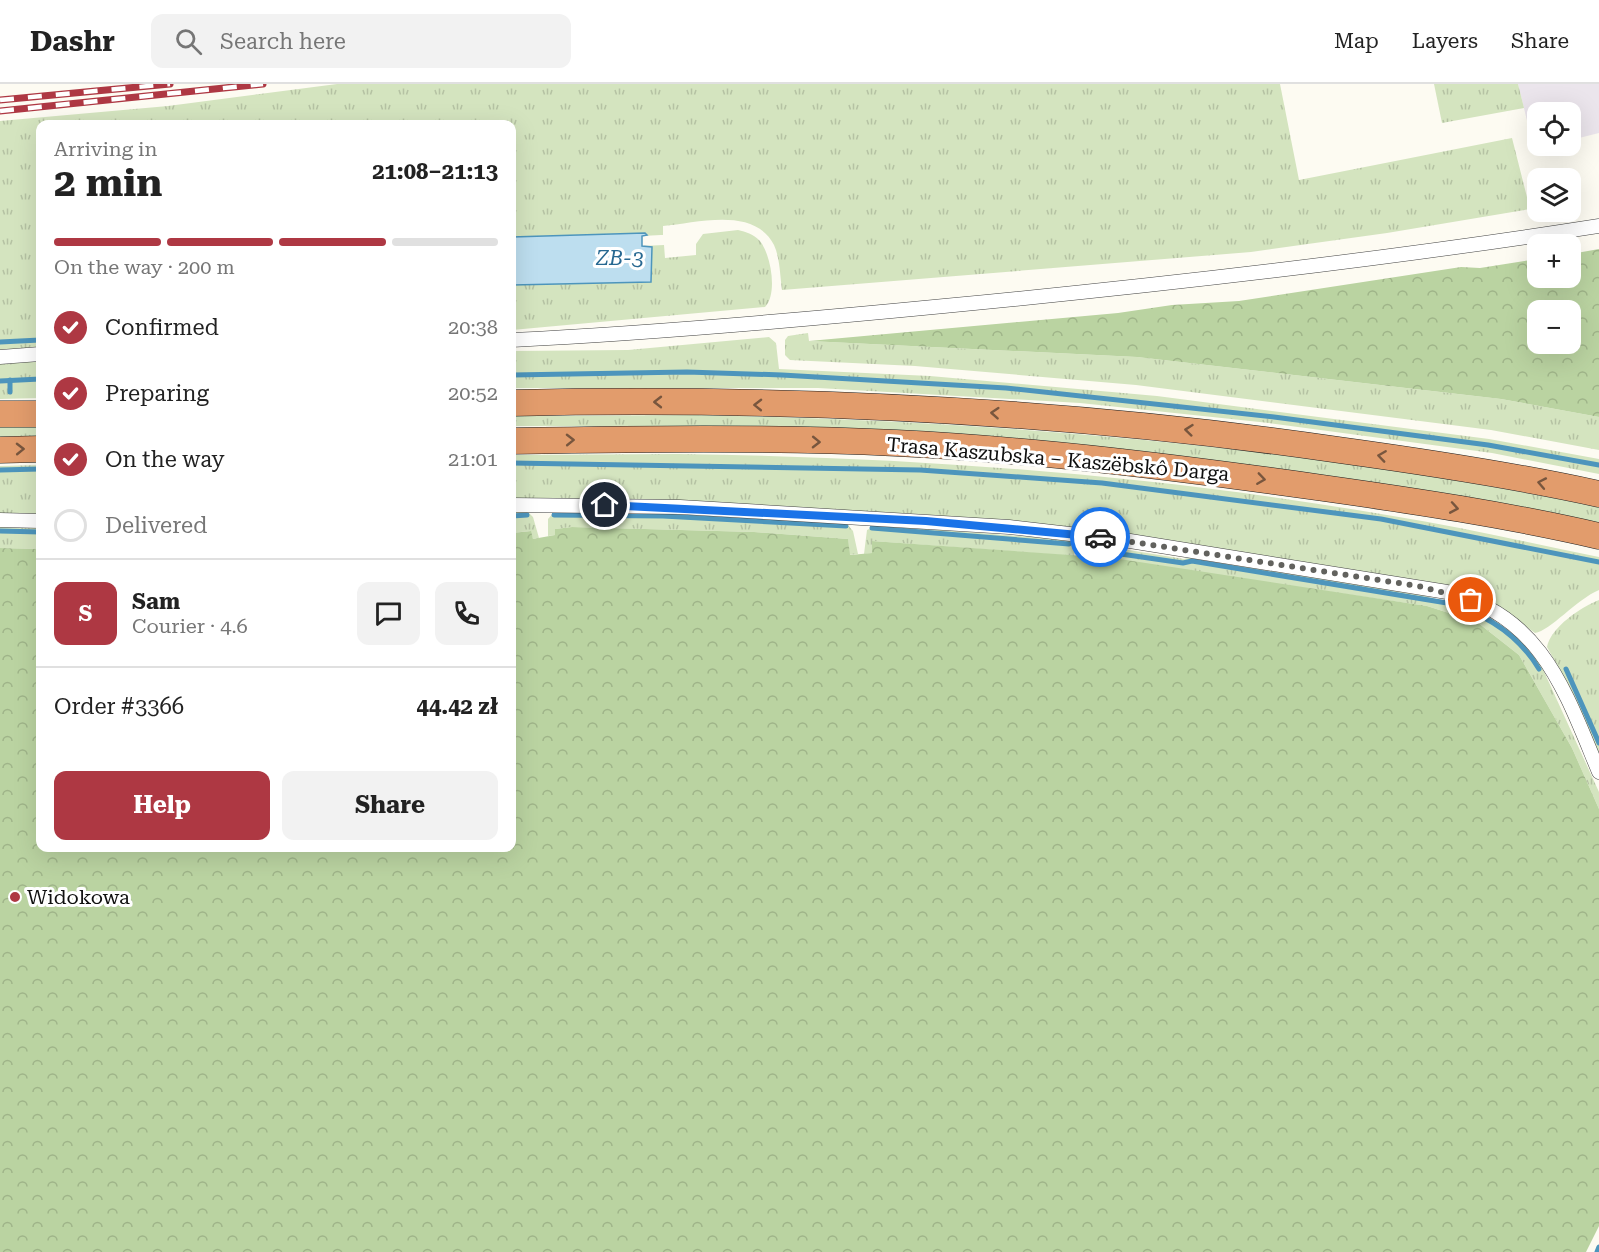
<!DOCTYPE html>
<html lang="en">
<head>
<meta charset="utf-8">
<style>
	body { margin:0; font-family:"Roboto Serif",serif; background:#f2f2f2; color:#222; height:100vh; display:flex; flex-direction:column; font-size:22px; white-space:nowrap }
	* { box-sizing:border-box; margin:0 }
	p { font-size:20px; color:#767676 }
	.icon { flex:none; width:33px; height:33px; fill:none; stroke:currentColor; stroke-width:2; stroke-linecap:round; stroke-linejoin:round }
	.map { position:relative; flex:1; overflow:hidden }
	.drawer { position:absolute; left:36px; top:36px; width:480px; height:732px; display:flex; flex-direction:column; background:#fff; border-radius:12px; box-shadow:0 6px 24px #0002 }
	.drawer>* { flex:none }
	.tools { position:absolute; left:1527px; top:18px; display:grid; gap:12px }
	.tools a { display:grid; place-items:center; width:54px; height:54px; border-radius:12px; background:#fff; box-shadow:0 6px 24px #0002; font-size:30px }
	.pin { position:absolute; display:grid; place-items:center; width:51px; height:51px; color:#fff; margin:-26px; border:3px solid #fff; border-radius:50%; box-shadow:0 2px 6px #0007 }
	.courier { position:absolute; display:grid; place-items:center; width:60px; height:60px; margin:-30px; border:4px solid #1a73e8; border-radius:50%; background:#fff; color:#222; box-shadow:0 2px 8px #0007 }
	.headline em { font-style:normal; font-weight:700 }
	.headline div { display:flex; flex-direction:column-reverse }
	.headline { display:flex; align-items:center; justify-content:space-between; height:102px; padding:0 18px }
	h1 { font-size:39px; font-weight:700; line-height:45px }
	.bar { display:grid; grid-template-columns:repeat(4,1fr); gap:9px 6px; align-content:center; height:72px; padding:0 18px }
	.bar i { height:8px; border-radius:4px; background:#e0e0e0 }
	.bar .on { background:#ae3843 }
	.bar p { grid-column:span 4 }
	.line { display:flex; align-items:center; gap:15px; padding:0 18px; border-top:2px solid #e0e0e0 }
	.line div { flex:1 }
	.round { display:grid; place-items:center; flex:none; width:63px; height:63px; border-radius:12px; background:#f2f2f2 }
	ol { padding:0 18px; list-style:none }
	li { display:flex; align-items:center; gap:18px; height:66px }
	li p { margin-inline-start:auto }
	li .icon { padding:6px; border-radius:50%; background:#ae3843; color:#fff; stroke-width:4 }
	li:last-child { color:#767676 }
	li i { width:33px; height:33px; border:3px solid #e0e0e0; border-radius:50% }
	.action { display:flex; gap:12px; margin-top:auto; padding:12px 18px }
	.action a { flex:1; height:69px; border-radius:12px; background:#ae3843; color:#fff; font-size:24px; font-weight:700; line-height:69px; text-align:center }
	.action a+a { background:#f2f2f2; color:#222 }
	header { display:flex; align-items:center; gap:36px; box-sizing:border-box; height:84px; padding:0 30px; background:#fff; border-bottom:2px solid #e0e0e0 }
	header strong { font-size:28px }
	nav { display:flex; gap:33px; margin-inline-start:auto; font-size:21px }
	.search { width:420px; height:54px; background:#f2f2f2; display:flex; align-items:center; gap:15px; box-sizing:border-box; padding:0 21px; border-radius:12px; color:#767676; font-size:22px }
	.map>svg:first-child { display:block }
</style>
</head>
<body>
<header>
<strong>Dashr</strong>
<div class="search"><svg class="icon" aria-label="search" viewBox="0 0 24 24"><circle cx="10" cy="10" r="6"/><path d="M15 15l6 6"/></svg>Search here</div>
<nav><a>Map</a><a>Layers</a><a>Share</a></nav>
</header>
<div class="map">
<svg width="1599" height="1168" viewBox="0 0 1599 1168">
	<defs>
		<pattern id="grass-tufts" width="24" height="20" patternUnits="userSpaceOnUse" patternTransform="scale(1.5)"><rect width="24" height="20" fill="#d4e4bf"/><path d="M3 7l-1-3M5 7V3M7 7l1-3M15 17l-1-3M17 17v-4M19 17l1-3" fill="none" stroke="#b5c2a3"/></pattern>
		<pattern id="forest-crowns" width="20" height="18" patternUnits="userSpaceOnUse" patternTransform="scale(1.5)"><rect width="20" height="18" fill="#bad3a1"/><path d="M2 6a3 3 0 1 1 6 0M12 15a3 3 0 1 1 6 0" fill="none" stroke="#9fb489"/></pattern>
	</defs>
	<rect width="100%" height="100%" fill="#fdfbf2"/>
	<!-- industrial -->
	<path fill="#ebe5ec" d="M1518,0H1599V49L1571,56L1570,28H1538V62H1547L1534,65Z"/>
	<!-- grass -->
	<g fill="url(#grass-tufts)">
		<path d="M337,0H1280L1299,96L1512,54L1530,125L1387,149L1251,168L782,206C780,192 780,174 774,161C754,122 697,139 663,142V151H661L642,152L645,149L512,153V40H40V263L0,266V37L168,22Z"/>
		<path d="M1434,0H1518L1524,24L1442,39Z"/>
		<path d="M738,146C746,148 753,150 759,156C771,169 778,210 765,223L512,246V201L651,198L652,163L642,162L664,161L665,174L696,171V160L703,150Z"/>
		<path d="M808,249L809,257L1137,273L1501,315L1599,333V366L1491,346L1136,301L915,282L790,276L785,271V256L788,252Z"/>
		<path d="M769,253L776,259L779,285L930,292L1157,312L1489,355L1599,375V390L1492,369L1269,339L1080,319L818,304H512V267L628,266Z"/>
		<path d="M40,276V314L0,315V279Z"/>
		<path d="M697,331C1000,337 1301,362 1599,423V439L1354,396L1169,371L792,343L512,342V332Z"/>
		<path d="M40,342V352L0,353V343Z"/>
		<path d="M678,370C917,373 1157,391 1393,432C1462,443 1530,459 1599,473V506C1577,515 1550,547 1535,549L1486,515L1430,499L1117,449L919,430L634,416L512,415V371Z"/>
		<path d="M40,381V431L0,430V382Z"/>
		<path d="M527,427L533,433L539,454L533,455L530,447L512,449V428Z"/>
		<path d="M555,427L667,430L846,439L853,447L858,470L849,471L848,455L754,448L572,443L555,445L556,451L548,452V435Z"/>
		<path d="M877,441L1069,456L1075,465L1074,472L872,457L873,469L864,470L867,446Z"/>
		<path d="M0,443L40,444V465L0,464Z"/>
		<path d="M1098,461L1184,475L1192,473L1422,511L1483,529L1519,554L1541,581L1599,708V725L1572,664L1519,571L1477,538L1427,522L1091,473Z"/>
		<path d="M1599,516V672L1565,595L1547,563C1551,543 1581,523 1599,516Z"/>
	</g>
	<!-- forest -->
	<g fill="url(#forest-crowns)" fill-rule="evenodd">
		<path d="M1599,165V333L1501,315L1137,273L809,257L1118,229L1172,221L1239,217L1461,183L1480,184L1537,175L1538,194H1570L1571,170ZM1538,226H1570V260H1538Z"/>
		<path d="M572,443L754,448L848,455L850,471L872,469V457L1113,474L1427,522L1477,538L1519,571L1572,664L1599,725V1142L1586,1168H0V464L40,465V764H512V449L531,447L533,455L555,451V445Z"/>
	</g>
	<!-- water -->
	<path fill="#bddeef" stroke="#4d95bc" stroke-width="1.5" d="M645,149L647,151L642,152V162L652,163L651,198L512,201V153Z"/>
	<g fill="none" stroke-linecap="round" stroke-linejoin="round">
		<!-- stream -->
		<g stroke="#4d95bc" stroke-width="5">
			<path d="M0,258L40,256"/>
			<path d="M512,291L687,288L782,291L1006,304L1274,333L1488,361L1599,381"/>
			<path d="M10,296V308"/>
			<path d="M0,297L40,295"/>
			<path d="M512,379L920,386L1102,399L1381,435L1599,478"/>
			<path d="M0,386L40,385"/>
			<path d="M554,431L663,432L846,442"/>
			<path d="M512,432L527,431"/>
			<path d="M872,444L1069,460"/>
			<path d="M0,447L40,448"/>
			<path d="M1098,463L1114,465L1121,470L1183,479L1192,477L1447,519C1486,530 1518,550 1539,585"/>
			<path d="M1566,585L1599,659"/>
			<path d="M1597,1168L1599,1163"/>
		</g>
		<!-- minor casing -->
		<g stroke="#424242" stroke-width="15">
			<g id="minor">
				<path d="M512,256C656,249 800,236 944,222C1163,201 1382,176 1599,142"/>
				<path d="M0,273L40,270"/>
				<path d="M512,421L680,423L1009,443L1130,457L1447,508C1542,532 1565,607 1599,688"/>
				<path d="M0,436L40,437"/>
			</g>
		</g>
		<!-- motorway casing -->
		<g stroke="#202020" stroke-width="27">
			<g id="motorway">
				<path d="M512,319C788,313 1065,326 1339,366C1426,378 1513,391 1599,410"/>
				<path d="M0,330H40"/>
				<path d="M512,357C639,355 768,353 896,359C1039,366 1181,384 1323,404C1415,417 1508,431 1599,452"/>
				<path d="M0,366L40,365"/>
			</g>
		</g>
		<!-- minor -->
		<use href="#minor" stroke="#fff" stroke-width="14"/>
		<!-- motorway -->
		<use href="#motorway" stroke="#e29c6c" stroke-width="26"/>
		<!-- rail casing -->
		<g stroke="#ae3843" stroke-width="7">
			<g id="rail">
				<path d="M0,16L170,0"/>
				<path d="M0,27L263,0"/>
			</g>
		</g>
		<!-- rail -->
		<use href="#rail" stroke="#fff" stroke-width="4.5" stroke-dasharray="14" stroke-linecap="butt"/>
	</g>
	<!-- one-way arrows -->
	<defs><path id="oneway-chevron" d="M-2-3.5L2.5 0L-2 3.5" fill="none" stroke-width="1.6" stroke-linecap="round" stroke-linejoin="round" transform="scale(1.5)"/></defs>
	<g stroke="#78563e">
		<use href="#oneway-chevron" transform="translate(658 318) rotate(180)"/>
		<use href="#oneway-chevron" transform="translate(758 321) rotate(-179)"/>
		<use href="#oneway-chevron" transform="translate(995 329) rotate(-176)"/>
		<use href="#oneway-chevron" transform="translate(1189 346) rotate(-174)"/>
		<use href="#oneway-chevron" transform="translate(570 356) rotate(-1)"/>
		<use href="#oneway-chevron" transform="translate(816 358) rotate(1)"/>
		<use href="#oneway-chevron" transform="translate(20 365) rotate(-1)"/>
		<use href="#oneway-chevron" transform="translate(1382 372) rotate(-172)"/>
		<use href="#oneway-chevron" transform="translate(1261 395) rotate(8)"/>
		<use href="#oneway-chevron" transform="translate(1542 399) rotate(-169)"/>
		<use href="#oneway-chevron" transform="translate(1454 424) rotate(10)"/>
	</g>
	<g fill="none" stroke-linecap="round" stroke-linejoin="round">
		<!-- done -->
		<path stroke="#62625e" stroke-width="6" stroke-dasharray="0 10.8" d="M1100,453L1418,502L1471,516"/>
		<!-- route -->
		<path stroke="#1a73e8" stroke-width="8" d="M605,421L926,437L1100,453"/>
	</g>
	<!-- markers -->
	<circle fill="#ae3843" stroke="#fff" stroke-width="2" cx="15" cy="813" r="6"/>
	<g text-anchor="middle" stroke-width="6" stroke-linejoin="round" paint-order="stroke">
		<!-- street labels -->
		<g font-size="20" fill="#0f0f0f" stroke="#fff">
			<text transform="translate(1058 375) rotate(5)" y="7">Trasa Kaszubska – Kaszëbskô Darga</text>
		</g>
		<!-- poi labels -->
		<g font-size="20" fill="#0f0f0f" stroke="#fff" text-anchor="start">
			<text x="27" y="820">Widokowa</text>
		</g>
		<!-- water labels -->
		<g font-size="21" font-style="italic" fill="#276891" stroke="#fff">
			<text x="620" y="181">ZB-3</text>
		</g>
	</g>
</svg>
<div class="tools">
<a><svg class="icon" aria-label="locate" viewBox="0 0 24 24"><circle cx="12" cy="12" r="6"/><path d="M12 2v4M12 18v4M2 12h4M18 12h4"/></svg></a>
<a><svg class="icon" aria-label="layers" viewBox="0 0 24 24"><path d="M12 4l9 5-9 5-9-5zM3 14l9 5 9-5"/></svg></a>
<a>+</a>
<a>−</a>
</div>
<div class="pin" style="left:1471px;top:516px;background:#ea580c"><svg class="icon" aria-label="bag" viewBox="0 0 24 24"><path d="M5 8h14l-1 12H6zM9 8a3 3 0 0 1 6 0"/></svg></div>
<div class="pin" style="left:605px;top:421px;background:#1f2937"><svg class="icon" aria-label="home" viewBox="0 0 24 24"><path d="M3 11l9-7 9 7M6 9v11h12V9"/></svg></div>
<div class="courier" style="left:1100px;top:453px"><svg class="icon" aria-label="car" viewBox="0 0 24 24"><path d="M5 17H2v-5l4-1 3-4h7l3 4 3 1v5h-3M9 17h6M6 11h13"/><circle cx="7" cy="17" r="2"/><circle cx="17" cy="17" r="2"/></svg></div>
<section class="drawer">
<div class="headline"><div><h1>2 min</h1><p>Arriving in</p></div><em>21:08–21:13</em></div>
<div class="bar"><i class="on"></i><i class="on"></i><i class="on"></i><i></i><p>On the way · 200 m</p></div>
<ol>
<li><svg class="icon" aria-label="check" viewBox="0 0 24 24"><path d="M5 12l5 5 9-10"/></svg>Confirmed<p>20:38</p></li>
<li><svg class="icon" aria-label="check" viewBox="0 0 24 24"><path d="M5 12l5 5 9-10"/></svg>Preparing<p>20:52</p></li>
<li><svg class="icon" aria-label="check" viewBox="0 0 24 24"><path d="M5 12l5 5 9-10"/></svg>On the way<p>21:01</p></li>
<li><i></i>Delivered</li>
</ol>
<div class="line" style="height:108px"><b class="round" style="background:#ae3843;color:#fff">S</b><div><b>Sam</b><p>Courier · 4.6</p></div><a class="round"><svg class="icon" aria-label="chat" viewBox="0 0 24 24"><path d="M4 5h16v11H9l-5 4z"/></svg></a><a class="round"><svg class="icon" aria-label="phone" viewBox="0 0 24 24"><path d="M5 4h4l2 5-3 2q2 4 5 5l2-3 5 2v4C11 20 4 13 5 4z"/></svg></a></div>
<div class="line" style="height:78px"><div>Order #3366</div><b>44.42 zł</b></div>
<div class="action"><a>Help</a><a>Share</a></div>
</section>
</div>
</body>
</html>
